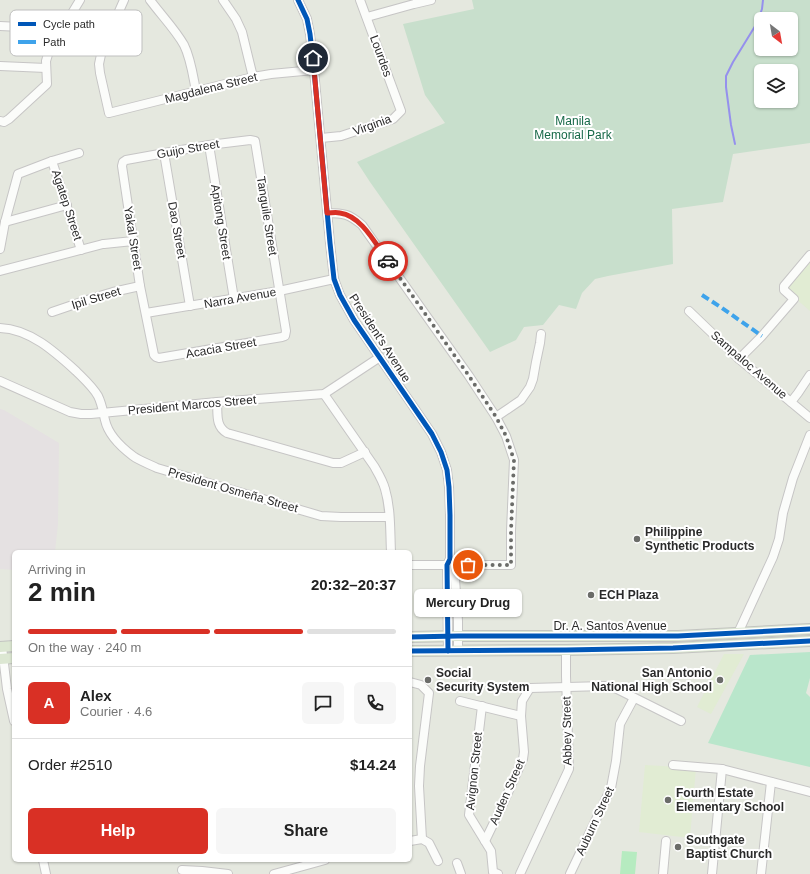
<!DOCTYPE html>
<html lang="en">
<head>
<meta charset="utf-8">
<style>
	body { margin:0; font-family:Arial,sans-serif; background:#f6f6f6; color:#222; height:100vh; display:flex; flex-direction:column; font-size:15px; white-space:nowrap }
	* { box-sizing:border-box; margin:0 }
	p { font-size:13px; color:#767676 }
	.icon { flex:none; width:22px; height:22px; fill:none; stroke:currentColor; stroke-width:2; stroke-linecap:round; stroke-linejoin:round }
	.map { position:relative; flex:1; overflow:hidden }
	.panel { position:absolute; left:12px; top:550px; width:400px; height:312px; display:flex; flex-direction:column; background:#fff; border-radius:6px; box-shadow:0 1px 3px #0004 }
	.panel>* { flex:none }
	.needle { width:26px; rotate:149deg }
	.tools { position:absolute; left:754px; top:12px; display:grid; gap:8px }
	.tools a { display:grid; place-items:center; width:44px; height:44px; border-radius:6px; background:#fff; box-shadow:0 1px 3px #0004; font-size:20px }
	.pin { position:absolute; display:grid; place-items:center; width:34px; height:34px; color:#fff; margin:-17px; border:2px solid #fff; border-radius:50%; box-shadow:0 1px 4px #0007 }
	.courier { position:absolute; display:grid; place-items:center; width:40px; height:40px; margin:-20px; border:3px solid #d93025; border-radius:50%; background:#fff; color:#222; box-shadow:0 1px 5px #0007 }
	.bubble { position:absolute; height:28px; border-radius:6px; background:#fff; box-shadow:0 1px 3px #0004; font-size:13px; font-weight:700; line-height:28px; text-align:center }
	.headline em { font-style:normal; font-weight:700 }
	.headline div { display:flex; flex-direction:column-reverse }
	.headline { display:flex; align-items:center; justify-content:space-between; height:68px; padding:0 16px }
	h1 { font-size:26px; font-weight:700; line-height:30px }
	.bar { display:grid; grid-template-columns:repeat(4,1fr); gap:6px 4px; align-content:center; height:48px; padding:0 16px }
	.bar i { height:5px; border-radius:3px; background:#e0e0e0 }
	.bar .selected { background:#d93025 }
	.bar p { grid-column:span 4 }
	.line { display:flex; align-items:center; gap:10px; padding:0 16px; border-top:1px solid #e0e0e0 }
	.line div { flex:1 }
	.round { display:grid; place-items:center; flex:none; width:42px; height:42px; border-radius:6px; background:#f6f6f6 }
	.primary-button { display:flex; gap:8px; margin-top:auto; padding:8px 16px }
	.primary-button a { flex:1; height:46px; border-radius:6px; background:#d93025; color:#fff; font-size:16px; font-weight:700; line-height:46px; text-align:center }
	.primary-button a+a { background:#f6f6f6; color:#222 }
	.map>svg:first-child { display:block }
</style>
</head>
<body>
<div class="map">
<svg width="810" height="874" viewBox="0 0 810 874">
	<rect width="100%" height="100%" fill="#e5e8df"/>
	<!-- industrial -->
	<path fill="#e5e1e2" d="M0,409L4,410L59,443L58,524L55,552H14V570L0,569Z"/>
	<!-- education -->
	<g fill="#e1ecd3">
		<path d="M810,260V311L786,290Z"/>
		<path d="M724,654H744L711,714L697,707Z"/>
		<path d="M645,765L696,768L690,838L639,832Z"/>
	</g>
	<!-- green -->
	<path fill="#b9e6cb" d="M810,652V678L806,693L810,697V767L708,743L750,655Z"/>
	<!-- cemetery -->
	<path fill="#c8dfcc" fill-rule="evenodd" d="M472,0H810V143L733,154L723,202L672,209L673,264L608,276L595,279L582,293L576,309L559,305L543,325L524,327L516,340L490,352L370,182L357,162L445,123L425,95L403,24L474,9ZM761,19H791V49H761ZM761,71H791V101H761Z"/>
	<!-- pitch -->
	<path fill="#b6ebc0" d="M622,851L637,852L635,874H620Z"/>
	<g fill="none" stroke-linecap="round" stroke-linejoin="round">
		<!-- stream -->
		<path stroke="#9590ed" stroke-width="2" d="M735,144L731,125L726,87V76L733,62L757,23L762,9L763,0"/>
		<!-- minor casing -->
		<g stroke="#c6c5c5" stroke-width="10">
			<g id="minor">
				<path d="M124,0L102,50L99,64L100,73L109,113L253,77L271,74L314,70"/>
				<path d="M150,0C161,15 175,29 184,45C191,59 193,76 196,91"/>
				<path d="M223,0L236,19L242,32L253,77"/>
				<path d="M298,0L307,19L310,34L314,70L330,243L334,279L340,295L354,320L432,434L441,452L447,470L449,487L450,515V559L447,565L448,651"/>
				<path d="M367,17L414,4L431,0"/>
				<path d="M0,26L62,29"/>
				<path d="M0,66L46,68"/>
				<path d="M0,121L4,122L9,119L47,84L46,61L49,51L80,0"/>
				<path d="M321,138L341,136L393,119L401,111L360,0"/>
				<path d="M250,140L255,141L286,331L285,336L282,337L159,358L156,357L154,355L140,286L122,166L123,162L126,160L209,145Z"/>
				<path d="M209,145L234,299"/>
				<path d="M164,153L190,306"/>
				<path d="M52,161L81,250"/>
				<path d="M327,213C344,213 349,214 362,225L469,376L496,417L506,436L514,460L511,531V565H410"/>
				<path d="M5,222L67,205"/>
				<path d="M104,244L133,241"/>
				<path d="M0,249L5,222L18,174L52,161L79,153"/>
				<path d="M0,271L103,244"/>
				<path d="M689,311L739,359L810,418"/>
				<path d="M52,312L96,297L113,292L140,286"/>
				<path d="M146,313L279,291L334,279"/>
				<path d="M0,328C30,329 55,352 76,371C84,379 93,387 98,396C102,404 103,412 105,420C108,434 121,447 133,456C140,461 149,464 157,468L321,516L341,517H389"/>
				<path d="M739,359L762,336L794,299L784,290V286L810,255"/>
				<path d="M0,381L70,412L81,414H91L217,402L324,394L380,357"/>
				<path d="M324,394L374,466C378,473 383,481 385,489C391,509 390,531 391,552"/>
				<path d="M217,402C218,414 215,426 227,433L333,463H341L365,452"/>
				<path d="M791,402L798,393L810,375"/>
				<path d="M496,417L521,400L530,387L533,379L536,362L540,343L541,334"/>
				<path d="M451,560L454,565L458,621V651"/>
				<path d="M738,633L773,557L779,539L783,513L793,478L810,435"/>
				<path d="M2,647L7,689L14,721"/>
				<path d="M410,682L421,685L429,693L420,766L419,786L422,839"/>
				<path d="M460,701L521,716"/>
				<path d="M482,706L469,815L491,851L493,872L498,874"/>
				<path d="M673,765L722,769L810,792"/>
				<path d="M410,841L422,839L429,843L438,861"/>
				<path d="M485,841L502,806L523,759L524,752L521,716L522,701L530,688L605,686L617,689L681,721"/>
				<path d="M43,860L46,874"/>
				<path d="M457,863L461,874"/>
				<path d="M182,870L202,871L228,874"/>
				<path d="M274,874L325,860"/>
				<path d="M520,874L569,769L566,676V650"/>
				<path d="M570,874L611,788L616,761L620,724L634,698"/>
				<path d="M663,874L666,841"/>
				<path d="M712,874L722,769"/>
				<path d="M761,874L771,782"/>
			</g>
		</g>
		<!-- major casing -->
		<g stroke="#c3c4c1" stroke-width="12">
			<g id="major">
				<path d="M410,637L458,636H678L810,629"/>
				<path d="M0,647L14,646"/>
				<path d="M410,651L566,650L673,648L810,641"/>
				<path d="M0,659L14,658"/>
			</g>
		</g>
		<!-- minor -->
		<use href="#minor" stroke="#fbfcfa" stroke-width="8"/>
		<!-- major -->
		<use href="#major" stroke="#dce7d2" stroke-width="10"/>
		<!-- quiet -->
		<path stroke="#3ea3eb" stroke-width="4" stroke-dasharray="8 4" stroke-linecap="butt" d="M702,295L722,308L762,336"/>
		<!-- cycleway casing -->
		<g stroke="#fff" stroke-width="8">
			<g id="cycleway">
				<path d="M298,0L307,19L310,34L314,70L330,243L334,279L340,295L354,320L432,434L441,452L447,470L449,487L450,515V559L447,565L448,651"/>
				<path d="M410,637L458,636H678L810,629"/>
				<path d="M410,651L566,650L673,648L810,641"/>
			</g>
		</g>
		<!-- cycleway -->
		<use href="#cycleway" stroke="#0057b8" stroke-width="5"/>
	</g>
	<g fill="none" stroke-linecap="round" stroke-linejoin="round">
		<!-- done -->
		<path stroke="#6b6c69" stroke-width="4" stroke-dasharray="0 7.2" d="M388,261L469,376L496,417L506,436L514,460L511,531V565H468"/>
		<!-- route -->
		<path stroke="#d93025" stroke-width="5" d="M313,58L327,213C331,213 336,212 340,213C362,216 376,245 388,261"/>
	</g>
	<!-- markers -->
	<g fill="#6b6c69" stroke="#fff" stroke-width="1.5">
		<circle cx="637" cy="539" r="4"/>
		<circle cx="591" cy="595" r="4"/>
		<circle cx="428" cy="680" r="4"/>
		<circle cx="720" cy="680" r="4"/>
		<circle cx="668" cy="800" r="4"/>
		<circle cx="678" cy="847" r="4"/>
	</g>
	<g text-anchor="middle" stroke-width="4" stroke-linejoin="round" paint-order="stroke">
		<!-- street labels -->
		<g font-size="12" fill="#2a2a2a" stroke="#fff">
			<text transform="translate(381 56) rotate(70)" y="4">Lourdes</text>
			<text transform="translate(211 88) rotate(-14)" y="4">Magdalena Street</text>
			<text transform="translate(372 125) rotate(-20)" y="4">Virginia</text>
			<text transform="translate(188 149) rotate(-10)" y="4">Guijo Street</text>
			<text transform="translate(67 205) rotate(72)" y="4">Agatep Street</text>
			<text transform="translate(267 216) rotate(81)" y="4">Tanguile Street</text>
			<text transform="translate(221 222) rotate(81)" y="4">Apitong Street</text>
			<text transform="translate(177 230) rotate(80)" y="4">Dao Street</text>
			<text transform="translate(133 238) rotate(81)" y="4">Yakal Street</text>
			<text transform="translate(96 298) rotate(-17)" y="4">Ipil Street</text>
			<text transform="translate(240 298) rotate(-10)" y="4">Narra Avenue</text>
			<text transform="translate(380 338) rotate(57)" y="4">President's Avenue</text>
			<text transform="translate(221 348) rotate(-10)" y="4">Acacia Street</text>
			<text transform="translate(749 365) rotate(41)" y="4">Sampaloc Avenue</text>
			<text transform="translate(192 405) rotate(-5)" y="4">President Marcos Street</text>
			<text transform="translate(233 490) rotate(16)" y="4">President Osmeña Street</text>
			<text x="610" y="630">Dr. A. Santos Avenue</text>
			<text transform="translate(567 731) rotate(-91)" y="4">Abbey Street</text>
			<text transform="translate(474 771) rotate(-84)" y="4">Avignon Street</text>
			<text transform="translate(507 792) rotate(-66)" y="4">Auden Street</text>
			<text transform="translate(595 821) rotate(-65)" y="4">Auburn Street</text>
		</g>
		<!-- park labels -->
		<g font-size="12" fill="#176948" stroke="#fff">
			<text x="573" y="125">Manila<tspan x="573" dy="14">Memorial Park</tspan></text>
		</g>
		<!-- poi labels -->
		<g font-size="12" font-weight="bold" fill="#2a2a2a" stroke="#fff" text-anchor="start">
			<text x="645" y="536">Philippine<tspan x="645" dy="14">Synthetic Products</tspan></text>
			<text x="599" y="599">ECH Plaza</text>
			<text x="436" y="677">Social<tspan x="436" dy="14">Security System</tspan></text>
			<text x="712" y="677" text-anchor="end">San Antonio<tspan x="712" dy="14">National High School</tspan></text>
			<text x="676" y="797">Fourth Estate<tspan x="676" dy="14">Elementary School</tspan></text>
			<text x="686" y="844">Southgate<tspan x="686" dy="14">Baptist Church</tspan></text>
		</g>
	</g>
	<!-- legend -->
	<rect x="10" y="10" width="132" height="46" rx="6" fill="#fff" stroke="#bfbfbf" stroke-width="1"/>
	<rect x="18" y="22" width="18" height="4" fill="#0057b8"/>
	<rect x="18" y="40" width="18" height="4" fill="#3ea3eb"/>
	<g font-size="11" fill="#2a2a2a">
		<text x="43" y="28">Cycle path</text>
		<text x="43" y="46">Path</text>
	</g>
</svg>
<div class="tools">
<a><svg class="needle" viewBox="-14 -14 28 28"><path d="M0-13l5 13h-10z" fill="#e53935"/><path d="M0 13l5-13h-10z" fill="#767676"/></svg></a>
<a><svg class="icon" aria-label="layers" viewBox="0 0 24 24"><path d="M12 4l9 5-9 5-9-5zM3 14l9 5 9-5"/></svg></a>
</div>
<div class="pin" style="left:468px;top:565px;background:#ea580c"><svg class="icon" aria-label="bag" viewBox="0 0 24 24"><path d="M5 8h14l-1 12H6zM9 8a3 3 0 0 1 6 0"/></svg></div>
<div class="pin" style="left:313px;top:58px;background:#1f2937"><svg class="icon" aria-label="home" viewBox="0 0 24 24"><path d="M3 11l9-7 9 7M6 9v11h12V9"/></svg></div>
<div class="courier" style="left:388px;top:261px"><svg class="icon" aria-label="car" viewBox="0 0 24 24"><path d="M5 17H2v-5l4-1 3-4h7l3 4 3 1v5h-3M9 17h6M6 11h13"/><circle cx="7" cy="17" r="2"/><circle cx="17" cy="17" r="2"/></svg></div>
<div class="bubble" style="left:414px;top:589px;width:108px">Mercury Drug</div>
<section class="panel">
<div class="headline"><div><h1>2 min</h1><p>Arriving in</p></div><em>20:32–20:37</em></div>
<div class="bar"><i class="selected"></i><i class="selected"></i><i class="selected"></i><i></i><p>On the way · 240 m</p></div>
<div class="line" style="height:72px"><b class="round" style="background:#d93025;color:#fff">A</b><div><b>Alex</b><p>Courier · 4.6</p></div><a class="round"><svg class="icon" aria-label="chat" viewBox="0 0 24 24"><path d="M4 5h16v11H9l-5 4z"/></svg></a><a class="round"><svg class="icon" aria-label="phone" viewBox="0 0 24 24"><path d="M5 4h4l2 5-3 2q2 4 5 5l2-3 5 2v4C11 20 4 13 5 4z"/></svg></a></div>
<div class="line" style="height:52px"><div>Order #2510</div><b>$14.24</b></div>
<div class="primary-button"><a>Help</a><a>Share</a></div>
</section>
</div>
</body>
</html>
